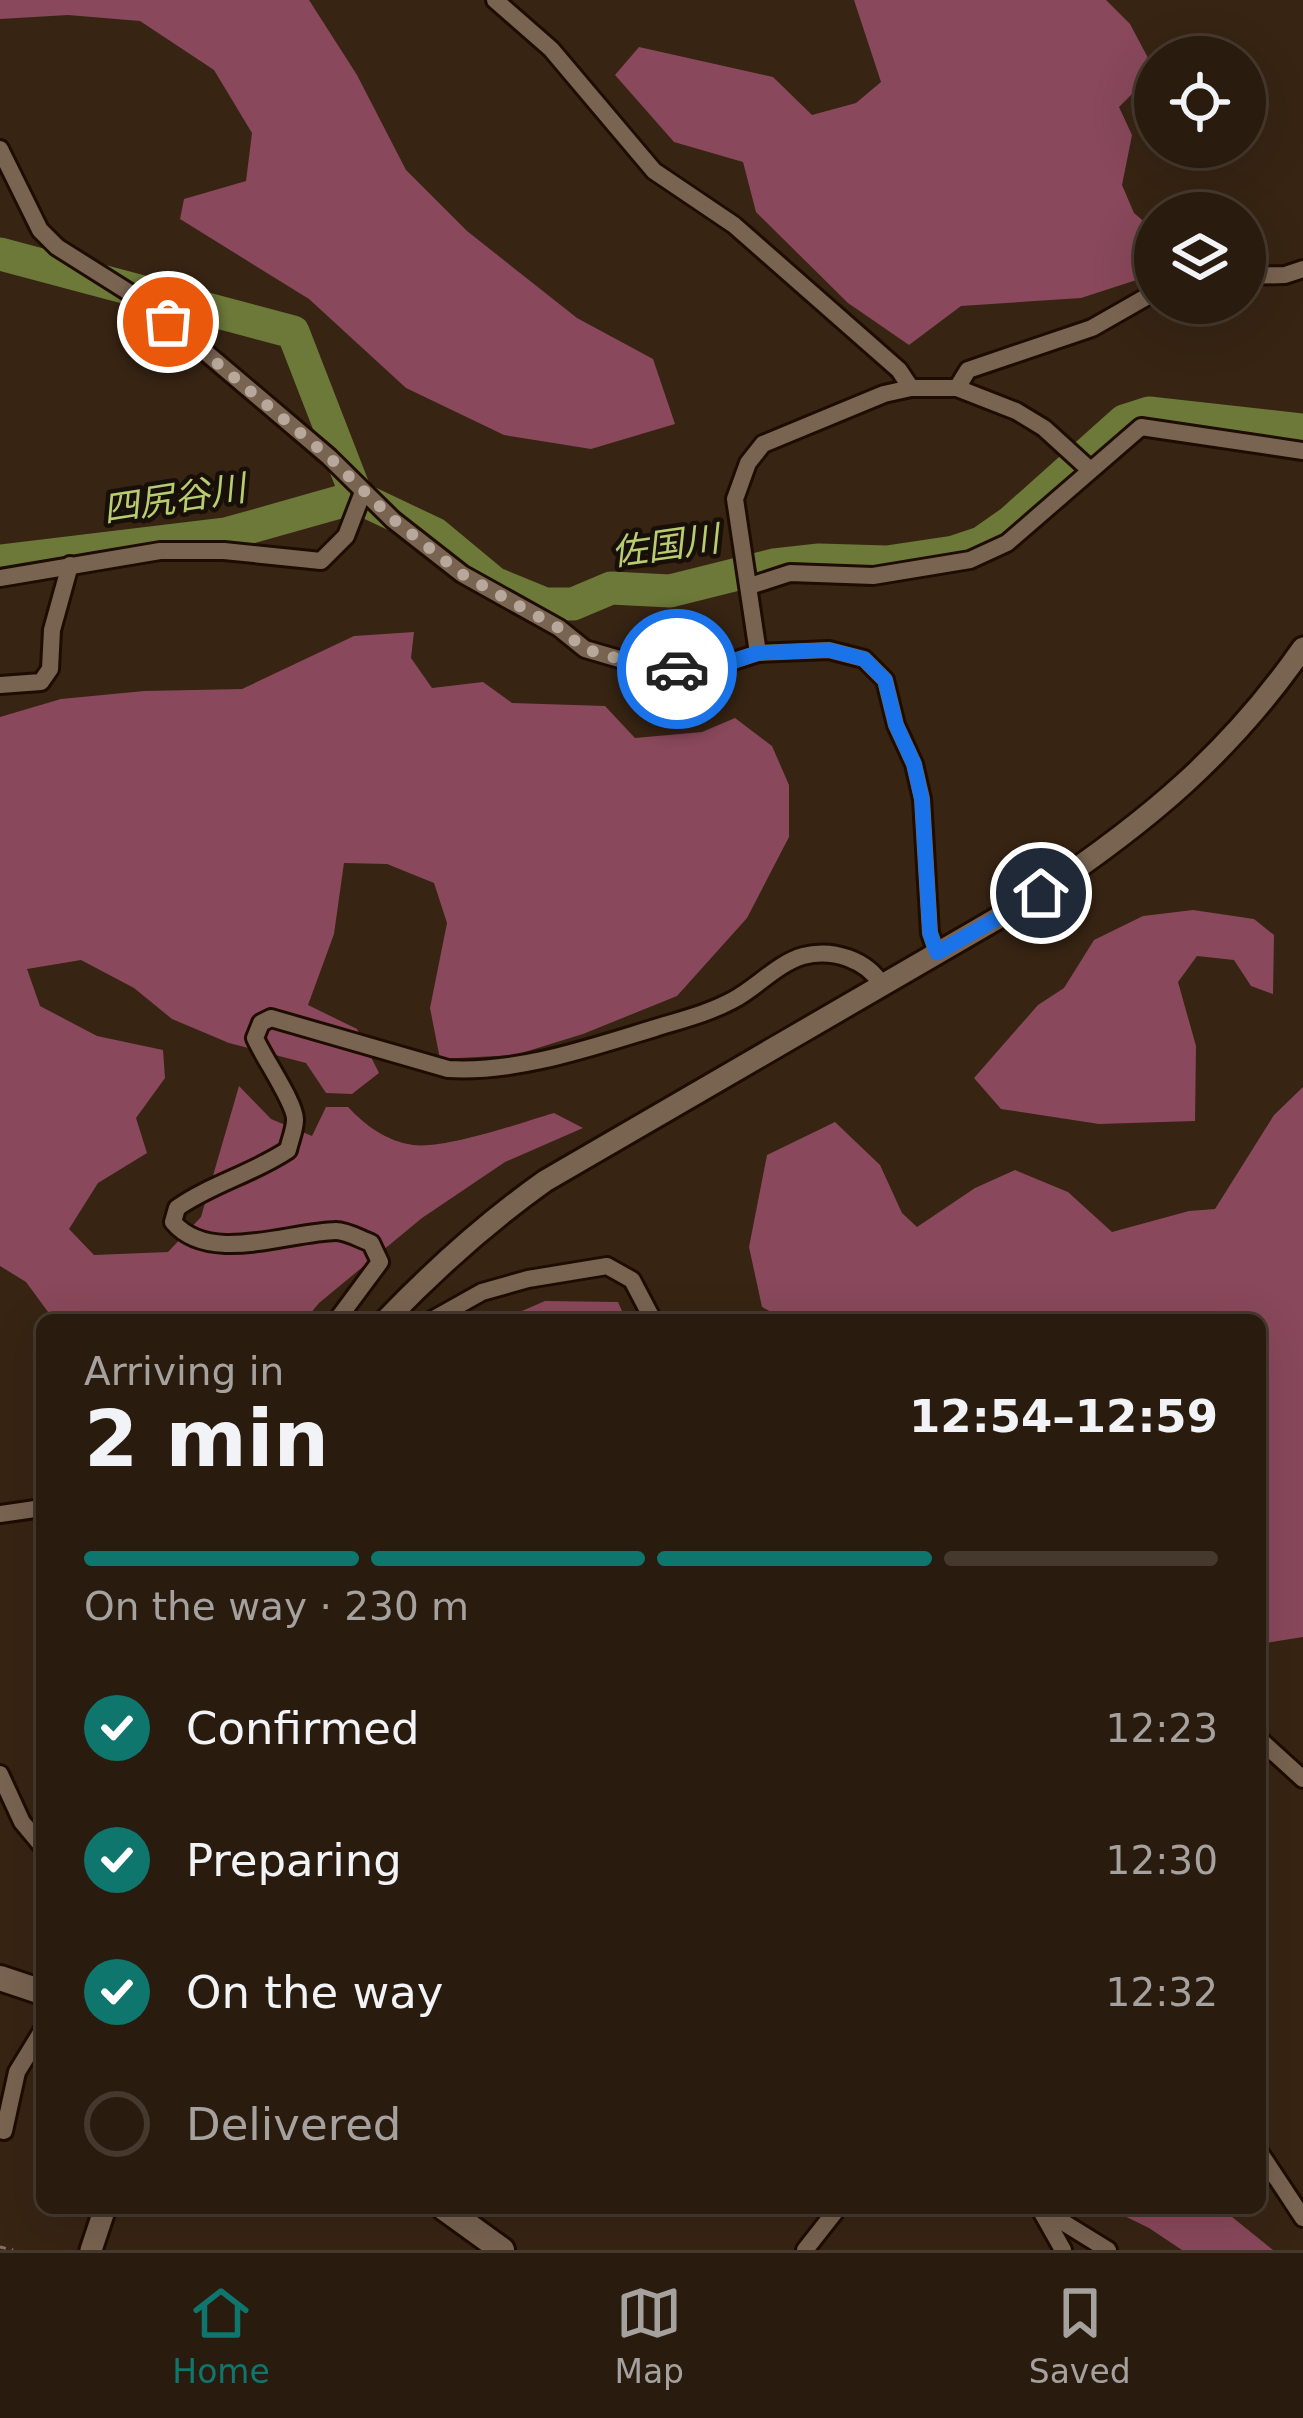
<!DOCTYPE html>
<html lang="en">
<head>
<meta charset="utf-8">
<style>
	body { margin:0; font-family:"DejaVu Sans","Noto Sans JP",sans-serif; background:#312417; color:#f1f3f6; height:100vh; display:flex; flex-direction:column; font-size:45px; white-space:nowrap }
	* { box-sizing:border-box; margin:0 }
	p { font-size:39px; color:#a5a19e }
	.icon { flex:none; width:66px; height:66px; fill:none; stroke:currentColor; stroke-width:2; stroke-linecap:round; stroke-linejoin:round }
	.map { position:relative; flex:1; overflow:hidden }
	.panel { position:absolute; left:36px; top:1314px; width:1230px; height:900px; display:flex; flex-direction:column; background:#291b0e; border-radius:18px; box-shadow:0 12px 48px #0002,0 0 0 3px #45392e }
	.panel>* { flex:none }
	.buttons { position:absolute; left:1134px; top:36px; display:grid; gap:24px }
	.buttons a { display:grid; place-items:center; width:132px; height:132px; border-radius:50%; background:#291b0e; box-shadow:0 12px 48px #0002,0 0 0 3px #45392e; font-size:60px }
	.pin { position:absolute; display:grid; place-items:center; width:102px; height:102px; color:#fff; margin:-51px; border:6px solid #fff; border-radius:50%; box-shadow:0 3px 12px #0007 }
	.courier { position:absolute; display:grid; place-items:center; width:120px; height:120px; margin:-60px; border:9px solid #1a73e8; border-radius:50%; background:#fff; color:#222; box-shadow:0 3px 15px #0007 }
	.head em { font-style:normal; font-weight:600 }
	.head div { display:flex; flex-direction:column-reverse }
	.head { display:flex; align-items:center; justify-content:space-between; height:204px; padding:0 48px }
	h1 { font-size:78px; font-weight:600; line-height:90px }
	.bar { display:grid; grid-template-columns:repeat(4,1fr); gap:18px 12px; align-content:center; height:144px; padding:0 48px }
	.bar i { height:15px; border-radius:9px; background:#45392e }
	.bar .selected { background:#0f766e }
	.bar p { grid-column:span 4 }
	ol { padding:0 48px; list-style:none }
	li { display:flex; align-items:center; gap:36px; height:132px }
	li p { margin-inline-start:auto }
	li .icon { padding:12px; border-radius:50%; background:#0f766e; color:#fff; stroke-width:4 }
	li:last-child { color:#a5a19e }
	li i { width:66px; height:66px; border:6px solid #45392e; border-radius:50% }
	.tabs { display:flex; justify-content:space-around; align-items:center; height:168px; border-top:3px solid #45392e; background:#291b0e; font-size:33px; color:#a5a19e }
	.tabs a { display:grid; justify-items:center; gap:6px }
	.tabs .selected { color:#0f766e }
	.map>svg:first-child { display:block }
</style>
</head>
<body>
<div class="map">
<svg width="1303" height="2250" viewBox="0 0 1303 2250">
	<rect width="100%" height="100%" fill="#372413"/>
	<!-- forest -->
	<g fill="#89485b">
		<path d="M0,0H309L357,75L406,170L467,231L577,318L653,359L675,424L591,449L504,435L406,388L309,299L180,219L184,199L246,181L252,133L214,70L140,21L68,15L0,19Z"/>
		<path d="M854,0H1106L1130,24L1155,71L1119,107L1132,135L1122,185L1134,213L1155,231V274L1081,298L961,306L909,345L848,303L756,212L743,162L674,142L615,75L639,47L773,77L812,115L856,103L881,82Z"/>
		<path d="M414,632L411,658L432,688L483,682L512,703L605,706L635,738L702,732L735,718L772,746L789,785V837L747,918L677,996L583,1034L515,1055L440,1059L430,1008L447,923L434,883L387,864L344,863L334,934L308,1005L357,1029L379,1073L352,1094L326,1093L306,1063L229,1043L172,1019L134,988L81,960L27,969L40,1006L97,1036L163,1050L165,1078L136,1118L147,1153L98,1183L69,1229L94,1255L168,1252L201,1217L239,1086L271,1119L312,1136L326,1107H348C365,1125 386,1141 413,1145C446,1149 520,1123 554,1113L583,1128L505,1162L422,1218L319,1303L305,1320H54L26,1282L0,1266V717L61,699L144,691L242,689L354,636Z"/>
		<path d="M1193,910L1254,919L1274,935L1273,994L1251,986L1234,960L1197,956L1178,982L1196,1046L1195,1121L1099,1124L1001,1109L974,1078L1038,1005L1064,988L1094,940L1143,916Z"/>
		<path d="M1303,1087V1637L1260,1644V1320H786L762,1307L749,1247L767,1155L835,1122L880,1165L902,1213L917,1227L975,1188L1015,1170L1068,1192L1112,1232L1189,1211L1215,1209L1274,1115Z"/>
		<path d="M545,1301L618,1302L626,1320H501Z"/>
		<path d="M1108,2208H1221L1273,2250H1182L1149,2228Z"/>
	</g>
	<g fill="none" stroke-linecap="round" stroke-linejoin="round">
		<!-- river -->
		<g stroke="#6c7939" stroke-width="33">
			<path d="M0,254L293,332L357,497L435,534L494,583L545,604H573L611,588L670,591L774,565L819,560L887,562L954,552L981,543L1011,522L1124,421L1149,413L1303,430"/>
			<path d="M0,561L226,534L357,497"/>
		</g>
		<!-- minor casing -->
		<g stroke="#1e0c01" stroke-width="22">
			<g id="minor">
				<path d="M495,0L551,49L654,171L734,225L899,370L911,388"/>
				<path d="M0,149L40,230L57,247L138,298L197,345L329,457L393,520L462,574L559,628L585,649L633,663L700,672L758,653L829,650L864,659L885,680L896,725L914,764L922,799L930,933L937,953"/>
				<path d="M1245,276L1285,275L1303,269"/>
				<path d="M957,388L968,370L1092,328L1155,292"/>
				<path d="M0,578L160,551H224L321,561L346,536L363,492"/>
				<path d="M750,586L790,573L873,576L970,560L1007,543L1141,427L1303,451"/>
				<path d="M758,653L735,499L748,463L763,444L884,394L911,388H957L1016,411L1044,428L1089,469"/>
				<path d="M0,685L41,682L50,669L52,630L70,565"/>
				<path d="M337,1320L380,1262L371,1243C360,1239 347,1231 336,1231C288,1232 209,1265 173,1222L177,1208C211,1184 252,1174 288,1150C290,1141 295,1129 295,1120C296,1104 263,1057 255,1038L261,1023L271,1018L448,1069C518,1073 589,1048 655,1028C681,1020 709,1013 733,1000C756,988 778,963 803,956C833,948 867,960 882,985"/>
				<path d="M432,1320L482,1292L528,1279L607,1266L632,1280L653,1320"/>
				<path d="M0,1514L42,1508"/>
				<path d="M1260,1740L1303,1779"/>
				<path d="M0,1774L22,1822L42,1846"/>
				<path d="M0,2130L4,2131L17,2072L42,2031"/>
				<path d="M1260,2153L1303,2218"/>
				<path d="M1040,2208L1108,2250"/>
				<path d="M1040,2209L1063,2250"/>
				<path d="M805,2250L838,2208"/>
			</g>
		</g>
		<!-- tertiary casing -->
		<g stroke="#1e0c01" stroke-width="27">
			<g id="tertiary">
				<path d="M386,1320C436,1268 486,1223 545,1181L1041,893C1147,822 1229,754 1303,648"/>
				<path d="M91,2250L105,2208"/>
			</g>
		</g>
		<!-- secondary casing -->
		<g stroke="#1e0c01" stroke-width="30">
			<g id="secondary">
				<path d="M0,1978L42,1992"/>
				<path d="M444,2208L502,2250"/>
			</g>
		</g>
		<!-- path -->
		<path stroke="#837264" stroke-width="3" stroke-dasharray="6 6" stroke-linecap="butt" d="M0,2247L13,2250"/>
		<!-- minor -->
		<use href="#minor" stroke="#796351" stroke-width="16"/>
		<!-- tertiary -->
		<use href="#tertiary" stroke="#796351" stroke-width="21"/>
		<!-- secondary -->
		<use href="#secondary" stroke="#796351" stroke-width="24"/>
	</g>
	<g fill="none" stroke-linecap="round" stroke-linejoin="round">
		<!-- done -->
		<path stroke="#b7a89b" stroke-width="12" stroke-dasharray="0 21.6" d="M168,322L329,457L394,520L462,574L559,628L585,649L633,663L677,669"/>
		<!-- route -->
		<path stroke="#1a73e8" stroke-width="15" d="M677,669L700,672L758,653L829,650L864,659L885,680L896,725L914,764L922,800L930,933L937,953L1041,893"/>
	</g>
	<g text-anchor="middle" stroke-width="9" stroke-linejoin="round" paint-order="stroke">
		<!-- water labels -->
		<g font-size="36" font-style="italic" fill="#b8cc70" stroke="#180f08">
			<text transform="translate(174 498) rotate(-9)" y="13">四尻谷川</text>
			<text transform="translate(665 545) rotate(-8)" y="13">佐国川</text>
		</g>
	</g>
</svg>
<div class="buttons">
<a><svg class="icon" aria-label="locate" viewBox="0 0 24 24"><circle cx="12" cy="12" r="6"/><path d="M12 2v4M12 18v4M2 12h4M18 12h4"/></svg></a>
<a><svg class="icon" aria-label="layers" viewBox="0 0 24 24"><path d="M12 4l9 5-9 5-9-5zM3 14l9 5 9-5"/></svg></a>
</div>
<div class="pin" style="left:168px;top:322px;background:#ea580c"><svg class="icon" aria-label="bag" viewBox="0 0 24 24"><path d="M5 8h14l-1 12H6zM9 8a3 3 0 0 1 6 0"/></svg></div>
<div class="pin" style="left:1041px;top:893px;background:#1f2937"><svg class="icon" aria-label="home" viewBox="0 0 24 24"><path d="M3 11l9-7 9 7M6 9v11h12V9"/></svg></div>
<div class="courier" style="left:677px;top:669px"><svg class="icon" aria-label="car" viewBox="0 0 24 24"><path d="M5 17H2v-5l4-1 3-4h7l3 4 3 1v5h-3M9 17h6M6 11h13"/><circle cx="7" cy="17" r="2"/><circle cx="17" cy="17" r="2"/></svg></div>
<section class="panel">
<div class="head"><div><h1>2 min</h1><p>Arriving in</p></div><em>12:54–12:59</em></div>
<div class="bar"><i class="selected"></i><i class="selected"></i><i class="selected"></i><i></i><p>On the way · 230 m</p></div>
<ol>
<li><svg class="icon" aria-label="check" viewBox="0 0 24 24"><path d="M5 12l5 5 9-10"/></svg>Confirmed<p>12:23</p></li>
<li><svg class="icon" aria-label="check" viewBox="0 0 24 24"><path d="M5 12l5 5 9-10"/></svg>Preparing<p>12:30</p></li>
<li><svg class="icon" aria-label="check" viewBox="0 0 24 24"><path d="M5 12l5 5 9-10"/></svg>On the way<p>12:32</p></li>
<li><i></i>Delivered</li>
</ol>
</section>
</div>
<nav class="tabs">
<a class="selected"><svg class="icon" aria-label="home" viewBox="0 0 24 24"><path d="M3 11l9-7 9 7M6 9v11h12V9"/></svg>Home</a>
<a><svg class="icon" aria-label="map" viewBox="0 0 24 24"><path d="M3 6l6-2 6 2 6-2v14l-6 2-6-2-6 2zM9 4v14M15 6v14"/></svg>Map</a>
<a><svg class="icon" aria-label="saved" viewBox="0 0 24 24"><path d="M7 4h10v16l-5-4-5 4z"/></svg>Saved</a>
</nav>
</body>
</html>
